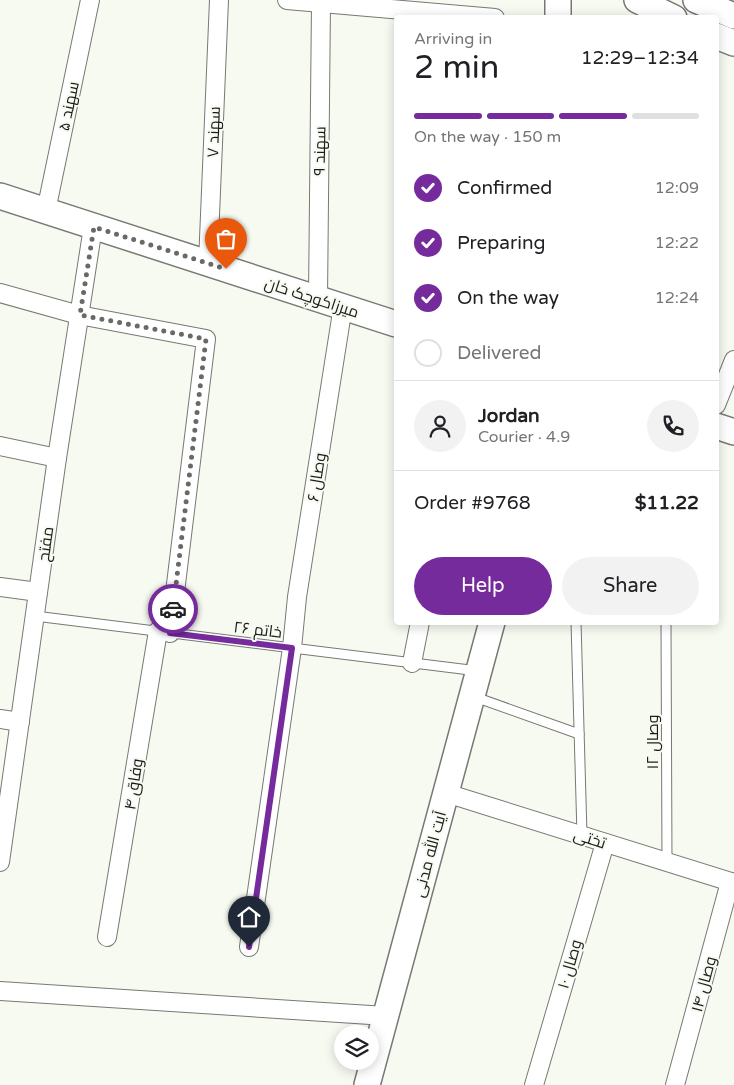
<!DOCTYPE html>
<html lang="en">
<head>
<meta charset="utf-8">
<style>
	body { margin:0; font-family:"Varela Round",Cairo,sans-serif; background:#f2f2f2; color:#202124; height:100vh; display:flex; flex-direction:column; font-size:19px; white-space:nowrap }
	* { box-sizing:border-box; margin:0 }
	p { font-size:16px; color:#757577 }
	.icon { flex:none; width:28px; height:28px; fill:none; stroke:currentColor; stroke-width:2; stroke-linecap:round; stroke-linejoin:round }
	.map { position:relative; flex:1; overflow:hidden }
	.drawer { position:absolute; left:394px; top:15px; width:325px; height:610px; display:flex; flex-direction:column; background:#fff; border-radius:5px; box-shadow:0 2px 12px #0003 }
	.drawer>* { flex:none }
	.buttons { position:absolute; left:334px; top:1025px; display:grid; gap:10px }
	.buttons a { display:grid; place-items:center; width:45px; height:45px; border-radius:50%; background:#fff; box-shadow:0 2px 12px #0003; font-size:25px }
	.pin { position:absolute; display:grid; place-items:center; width:42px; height:42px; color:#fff; margin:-51px -21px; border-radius:50% 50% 50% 0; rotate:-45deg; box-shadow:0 0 5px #0007 }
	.pin .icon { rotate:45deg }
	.courier { position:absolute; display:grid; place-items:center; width:50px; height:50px; margin:-25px; border:4px solid #762b9d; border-radius:50%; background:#fff; color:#222; box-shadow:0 1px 6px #0007 }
	.overview em { font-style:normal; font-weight:600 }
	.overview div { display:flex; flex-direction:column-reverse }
	.overview { display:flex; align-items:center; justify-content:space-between; height:85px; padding:0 20px }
	h1 { font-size:32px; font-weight:600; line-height:38px }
	.bar { display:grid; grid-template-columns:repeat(4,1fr); gap:8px 5px; align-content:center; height:60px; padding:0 20px }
	.bar i { height:6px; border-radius:4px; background:#e0e0e0 }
	.bar .active { background:#762b9d }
	.bar p { grid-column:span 4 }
	.line { display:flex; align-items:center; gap:12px; padding:0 20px; border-top:1px solid #e0e0e0 }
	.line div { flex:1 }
	.round { display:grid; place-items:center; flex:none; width:52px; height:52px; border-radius:26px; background:#f2f2f2 }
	ol { padding:0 20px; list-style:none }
	li { display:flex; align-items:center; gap:15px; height:55px }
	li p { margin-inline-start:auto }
	li .icon { padding:5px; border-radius:50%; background:#762b9d; color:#fff; stroke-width:4 }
	li:last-child { color:#757577 }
	li i { width:28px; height:28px; border:2px solid #e0e0e0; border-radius:50% }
	.action { display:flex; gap:10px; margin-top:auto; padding:10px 20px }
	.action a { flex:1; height:58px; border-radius:30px; background:#762b9d; color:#fff; font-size:20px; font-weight:600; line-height:58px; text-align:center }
	.action a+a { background:#f2f2f2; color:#202124 }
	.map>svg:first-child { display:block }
</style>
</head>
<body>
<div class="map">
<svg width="734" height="1085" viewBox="0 0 734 1085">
	<rect width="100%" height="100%" fill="#f6faf1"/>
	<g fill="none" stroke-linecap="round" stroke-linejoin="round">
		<!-- service casing -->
		<g stroke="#767a72" stroke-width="11">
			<g id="service">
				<path d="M35,616L478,671"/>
				<path d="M576,622L582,835"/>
				<path d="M666,622L667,862"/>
				<path d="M475,697L579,734"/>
			</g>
		</g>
		<!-- minor casing -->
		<g stroke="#767a72" stroke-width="20">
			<g id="minor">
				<path d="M287,0L495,18"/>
				<path d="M46,211L90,0"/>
				<path d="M208,263L219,0"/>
				<path d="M0,293L79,315L206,339L170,633"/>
				<path d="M318,298L321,3"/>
				<path d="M716,405L734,360"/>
				<path d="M0,446L57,458"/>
				<path d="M0,587L38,592"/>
				<path d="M412,663L420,622"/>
				<path d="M0,719L20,722"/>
				<path d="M446,793L734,883"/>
				<path d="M0,862L57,458L93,227"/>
				<path d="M107,937L158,631"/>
				<path d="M249,947L292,648L297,597L343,306"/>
				<path d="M0,991L386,1016"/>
				<path d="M534,1085L605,843"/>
				<path d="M675,1085L730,882"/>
			</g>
		</g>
		<!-- secondary casing -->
		<g stroke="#767a72" stroke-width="28">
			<g id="secondary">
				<path d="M637,0L674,18"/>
				<path d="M696,0L734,16"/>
				<path d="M558,18V0"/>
				<path d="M716,36L734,43"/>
				<path d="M0,196L396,324"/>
				<path d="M716,426L734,432"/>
				<path d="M367,1085L492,622"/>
			</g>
		</g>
		<!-- service -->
		<use href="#service" stroke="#fff" stroke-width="9"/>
		<!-- minor -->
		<use href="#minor" stroke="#fff" stroke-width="18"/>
		<!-- secondary -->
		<use href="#secondary" stroke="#fff" stroke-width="25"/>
	</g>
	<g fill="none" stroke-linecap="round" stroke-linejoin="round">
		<!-- done -->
		<path stroke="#676a65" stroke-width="5" stroke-dasharray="0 9" d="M173,609L206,339L80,315L94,227L226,269"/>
		<!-- route -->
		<path stroke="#762b9d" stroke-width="6" d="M173,609L170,633L292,648L249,947"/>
	</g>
	<g text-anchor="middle" stroke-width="4" stroke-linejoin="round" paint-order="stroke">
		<!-- street labels -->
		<g font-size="16" fill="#1a1c19" stroke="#f6faf1">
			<text transform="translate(68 106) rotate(-78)" y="6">سهند ۵</text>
			<text transform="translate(213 132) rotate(-88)" y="6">سهند ۷</text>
			<text transform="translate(319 151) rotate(-89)" y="6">سهند ۹</text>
			<text transform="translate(312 297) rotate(18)" y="6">میرزاکوچک خان</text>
			<text transform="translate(316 477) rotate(-81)" y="6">وصال ۶</text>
			<text transform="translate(45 544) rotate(-82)" y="6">مفتح</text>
			<text transform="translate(258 629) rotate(7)" y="6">خاتم ۲۶</text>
			<text transform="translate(652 742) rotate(-90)" y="6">وصال ۱۲</text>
			<text transform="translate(133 784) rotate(-81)" y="6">وفاق ۴</text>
			<text transform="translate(590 838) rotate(18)" y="6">تختی</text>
			<text transform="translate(429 854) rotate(-75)" y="6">آیت الله مدنی</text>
			<text transform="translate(569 964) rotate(-74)" y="6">وصال ۱۰</text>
			<text transform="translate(703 984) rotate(-75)" y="6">وصال ۱۴</text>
		</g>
	</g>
</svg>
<div class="buttons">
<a><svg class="icon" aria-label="layers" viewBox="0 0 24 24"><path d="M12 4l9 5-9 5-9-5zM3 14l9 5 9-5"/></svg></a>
</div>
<div class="pin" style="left:226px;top:269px;background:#ea580c"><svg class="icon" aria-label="bag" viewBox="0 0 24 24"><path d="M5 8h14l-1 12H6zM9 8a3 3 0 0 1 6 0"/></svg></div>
<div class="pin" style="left:249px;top:947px;background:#1f2937"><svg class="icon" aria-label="home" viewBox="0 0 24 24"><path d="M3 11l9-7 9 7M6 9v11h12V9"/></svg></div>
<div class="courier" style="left:173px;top:609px"><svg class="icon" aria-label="car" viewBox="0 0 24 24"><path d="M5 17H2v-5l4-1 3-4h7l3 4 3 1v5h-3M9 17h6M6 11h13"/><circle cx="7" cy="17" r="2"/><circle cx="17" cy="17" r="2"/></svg></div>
<section class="drawer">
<div class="overview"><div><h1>2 min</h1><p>Arriving in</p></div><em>12:29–12:34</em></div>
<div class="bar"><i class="active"></i><i class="active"></i><i class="active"></i><i></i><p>On the way · 150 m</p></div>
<ol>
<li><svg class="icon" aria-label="check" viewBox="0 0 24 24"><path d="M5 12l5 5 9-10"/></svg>Confirmed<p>12:09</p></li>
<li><svg class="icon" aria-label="check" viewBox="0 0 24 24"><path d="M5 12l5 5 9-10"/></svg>Preparing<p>12:22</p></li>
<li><svg class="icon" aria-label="check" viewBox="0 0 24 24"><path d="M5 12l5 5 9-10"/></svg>On the way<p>12:24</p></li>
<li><i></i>Delivered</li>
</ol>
<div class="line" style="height:90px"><a class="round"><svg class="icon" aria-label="person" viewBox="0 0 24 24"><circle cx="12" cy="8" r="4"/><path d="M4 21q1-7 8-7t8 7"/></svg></a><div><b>Jordan</b><p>Courier · 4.9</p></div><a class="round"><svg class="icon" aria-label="phone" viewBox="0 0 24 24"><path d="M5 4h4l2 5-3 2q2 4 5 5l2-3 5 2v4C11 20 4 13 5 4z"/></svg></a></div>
<div class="line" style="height:65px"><div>Order #9768</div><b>$11.22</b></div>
<div class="action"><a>Help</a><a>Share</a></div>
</section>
</div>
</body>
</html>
